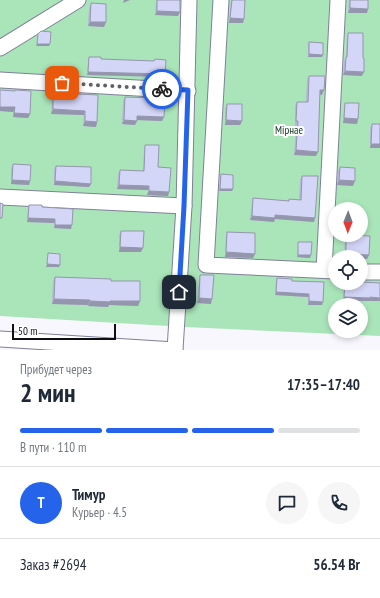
<!DOCTYPE html>
<html lang="ru">
<head>
<meta charset="utf-8">
<style>
	body { margin:0; font-family:"PT Sans Narrow",sans-serif; background:#f6f6f7; color:#1f2937; height:100vh; display:flex; flex-direction:column; font-size:15px; white-space:nowrap }
	* { box-sizing:border-box; margin:0 }
	p { font-size:13px; color:#747a83 }
	.icon { flex:none; width:22px; height:22px; fill:none; stroke:currentColor; stroke-width:2; stroke-linecap:round; stroke-linejoin:round }
	.map { position:relative; height:350px; overflow:hidden }
	.drawer { display:flex; flex-direction:column; background:#fff; flex:1 }
	.drawer>* { flex:none }
	.needle { width:26px; rotate:181deg }
	.tools { position:absolute; left:328px; top:202px; display:grid; gap:8px }
	.tools a { display:grid; place-items:center; width:40px; height:40px; border-radius:50%; background:#fff; box-shadow:0 2px 6px #0003; font-size:20px }
	.scale { position:absolute; left:12px; bottom:10px; width:104px; box-sizing:border-box; padding-left:4px; border:2px solid #0e0e17; border-top:0; font-size:11px; line-height:14px; white-space:nowrap; color:#0e0e17; -webkit-text-stroke:3px #fff; paint-order:stroke }
	.pin { position:absolute; display:grid; place-items:center; width:34px; height:34px; color:#fff; margin:-17px; border-radius:8px; box-shadow:0 2px 6px #0006 }
	.courier { position:absolute; display:grid; place-items:center; width:40px; height:40px; margin:-20px; border:3px solid #2563eb; border-radius:50%; background:#fff; color:#222; box-shadow:0 1px 5px #0007 }
	.headline em { font-style:normal; font-weight:800 }
	.headline div { display:flex; flex-direction:column-reverse }
	.headline { display:flex; align-items:center; justify-content:space-between; height:68px; padding:0 20px }
	h1 { font-size:26px; font-weight:800; line-height:30px }
	.bar { display:grid; grid-template-columns:repeat(4,1fr); gap:6px 4px; align-content:center; height:48px; padding:0 20px }
	.bar i { height:5px; border-radius:3px; background:#e0e1e3 }
	.bar .on { background:#2563eb }
	.bar p { grid-column:span 4 }
	.line { display:flex; align-items:center; gap:10px; padding:0 20px; border-top:1px solid #e0e1e3 }
	.line div { flex:1 }
	.round { display:grid; place-items:center; flex:none; width:42px; height:42px; border-radius:21px; background:#f6f6f7 }
	.map>svg:first-child { display:block }
</style>
</head>
<body>
<div class="map">
<svg width="380" height="350" viewBox="0 0 380 350">
	<rect width="100%" height="100%" fill="#f7f7fd"/>
	<!-- green -->
	<path fill="#aae5ba" fill-rule="evenodd" d="M0,0H380V336L185,327L0,316ZM335,209H361V235H335ZM335,257H361V283H335ZM335,305H361V331H335Z"/>
	<g fill="none" stroke-linecap="round" stroke-linejoin="round">
		<!-- minor casing -->
		<g stroke="#7f8099" stroke-width="17">
			<g id="minor">
				<path d="M221,0L206,265L335,271"/>
				<path d="M0,48L78,0"/>
				<path d="M0,80L188,91"/>
				<path d="M0,197L184,206"/>
				<path d="M324,270L338,0"/>
				<path d="M361,272H380"/>
				<path d="M0,339L175,350"/>
				<path d="M175,350L184,206L189,0"/>
			</g>
		</g>
		<!-- minor -->
		<use href="#minor" stroke="#fff" stroke-width="15"/>
	</g>
	<!-- wall -->
	<g fill="#b6b8d4">
		<path d="M157,0H180L178,16L155,15L156,3Z"/>
		<path d="M231,0H245L244,19L243,23H229Z"/>
		<path d="M349,0H368L367,13H348Z"/>
		<path d="M91,3L106,22L104,27L88,26L89,8Z"/>
		<path d="M348,33L362,76L343,75L344,61L346,57L347,37Z"/>
		<path d="M309,42L323,55L322,57H308V44Z"/>
		<path d="M89,57L101,59L154,61L155,59L164,77L87,75L88,60Z"/>
		<path d="M309,76L322,95H320L318,152L316,156L294,155L296,126H295V106L297,102H306L307,80Z"/>
		<path d="M0,90L30,114L28,118L13,117V112L0,111Z"/>
		<path d="M53,93L98,95L97,122L96,127L83,126L84,115L51,114L52,98Z"/>
		<path d="M125,97L162,121L137,120L135,125L122,124L123,101Z"/>
		<path d="M345,103L358,119L357,124L343,123L344,107Z"/>
		<path d="M227,104L242,121L240,125H225V108Z"/>
		<path d="M372,124H380L370,148V128Z"/>
		<path d="M145,145L158,167L169,192L168,196L147,195L148,190L117,189L118,174L120,170L143,171L144,149Z"/>
		<path d="M13,164L30,181L29,185L11,184V169Z"/>
		<path d="M56,166L91,184L89,187L54,185V169Z"/>
		<path d="M340,167L353,186L337,185L338,171Z"/>
		<path d="M221,174L232,191H219L220,177Z"/>
		<path d="M302,176L315,218L314,222L275,219L274,222L250,220L252,202L253,198L288,201L289,199L299,200L300,180Z"/>
		<path d="M29,205L42,207L71,229L54,228V223L27,222L28,208Z"/>
		<path d="M121,231L141,252H119V235Z"/>
		<path d="M227,232L253,258L225,257L226,236Z"/>
		<path d="M346,235L369,255L367,259H361V257H344L345,239Z"/>
		<path d="M298,242L310,258L297,257L298,244Z"/>
		<path d="M200,275L211,304L197,303L199,279Z"/>
		<path d="M55,277L111,281L140,301L138,306L109,305L108,307L88,306V305L52,304L53,281Z"/>
		<path d="M277,278L292,281L323,302L322,305H308V297L275,295L276,281Z"/>
		<path d="M344,283H380V301H343L344,285Z"/>
	</g>
	<!-- shaded-wall -->
	<g fill="#9496ad">
		<path d="M124,0H130L123,3Z"/>
		<path d="M350,8L368,9L367,13H348Z"/>
		<path d="M157,11L180,12L178,16L155,15Z"/>
		<path d="M230,18L244,19L243,23H229Z"/>
		<path d="M90,22H106L104,27L88,26Z"/>
		<path d="M37,44H50L49,46H36Z"/>
		<path d="M309,54L323,55L322,57H308Z"/>
		<path d="M345,71L364,72L362,76L343,75Z"/>
		<path d="M88,72L165,74L164,77L87,75Z"/>
		<path d="M320,90H324L322,95L319,94Z"/>
		<path d="M0,107H15L13,112L0,111Z"/>
		<path d="M53,109L85,111L84,115L51,114Z"/>
		<path d="M14,113L30,114L28,118L13,117Z"/>
		<path d="M137,116L164,117L162,121L136,120Z"/>
		<path d="M344,118L358,119L357,124L343,123Z"/>
		<path d="M124,120L137,121L135,125L122,124Z"/>
		<path d="M226,120L242,121L240,125H225Z"/>
		<path d="M85,121L97,122L96,127L83,126Z"/>
		<path d="M371,144H380V148H370Z"/>
		<path d="M296,150L318,152L316,156L294,155Z"/>
		<path d="M12,180L30,181L29,185L11,184Z"/>
		<path d="M339,180L355,181L353,186L337,185Z"/>
		<path d="M55,181L91,184L89,187L54,185Z"/>
		<path d="M119,185L149,186L148,190L117,189Z"/>
		<path d="M220,189H233L232,191H219Z"/>
		<path d="M149,191L169,192L168,196L147,195Z"/>
		<path d="M275,215L315,218L314,222L275,219L274,222L250,220L252,216Z"/>
		<path d="M28,218L55,219L54,223L27,222Z"/>
		<path d="M55,225H72L71,229L54,228Z"/>
		<path d="M120,247L143,248L141,252H119Z"/>
		<path d="M226,252L255,254L253,258L225,257Z"/>
		<path d="M346,254L369,255L367,259H361V257H345Z"/>
		<path d="M298,255H311L310,258L297,257Z"/>
		<path d="M47,264L60,265L59,267H46Z"/>
		<path d="M276,292L309,294L308,297L275,295Z"/>
		<path d="M344,297L380,298V301H343Z"/>
		<path d="M199,298L212,299L211,304L197,303Z"/>
		<path d="M54,299L90,300L88,305L52,304Z"/>
		<path d="M90,301H140L138,306L109,305L108,307L88,306Z"/>
		<path d="M309,301L323,302L322,305H308Z"/>
	</g>
	<!-- building -->
	<g fill="#d4d6f7" stroke="#9496ad">
		<path d="M157,0H180V12L157,11Z"/>
		<path d="M232,0H245L244,19L230,18Z"/>
		<path d="M350,0H368V9L350,8Z"/>
		<path d="M91,3L106,4V22H90Z"/>
		<path d="M41,31L51,32L50,44H37L38,34Z"/>
		<path d="M348,33H363V58H364V72L345,71L346,57H347Z"/>
		<path d="M309,42L323,43V55L309,54Z"/>
		<path d="M89,57H101V59L154,61L155,59L166,60L165,74L88,72Z"/>
		<path d="M309,76H325L324,90H320L318,152L296,150L298,121H296L297,102H308Z"/>
		<path d="M0,90L15,91V90L31,91L30,114L14,113L15,107H0Z"/>
		<path d="M53,93L98,95L97,122L85,121V111L53,109Z"/>
		<path d="M125,97L153,98V97H165L164,117L137,116V121L124,120Z"/>
		<path d="M345,103H359L358,119L344,118Z"/>
		<path d="M227,104H242V121L226,120Z"/>
		<path d="M372,124H380V144H371Z"/>
		<path d="M145,145H159L158,167L171,168L169,192L149,191V186L119,185L120,170L144,171Z"/>
		<path d="M13,164L31,165L30,181L12,180Z"/>
		<path d="M56,166L91,167V184L55,181Z"/>
		<path d="M340,167L355,168V181L339,180Z"/>
		<path d="M221,174L233,175V189H220Z"/>
		<path d="M302,176H318L315,218L275,215V218L252,216L253,198L289,201V199L301,200Z"/>
		<path d="M0,203L3,204L2,218H0Z"/>
		<path d="M29,205H42V207L73,209L72,225H55V219L28,218Z"/>
		<path d="M121,231H144L143,248L120,247Z"/>
		<path d="M227,232L255,233V254L226,252Z"/>
		<path d="M346,235L370,236L369,255L346,254Z"/>
		<path d="M298,242H312L311,255H298Z"/>
		<path d="M48,253L60,254V265L47,264Z"/>
		<path d="M200,275H214L212,299L199,298Z"/>
		<path d="M55,277L111,279V281H140V301H110V302L90,301V300L54,299Z"/>
		<path d="M277,278L292,279V281L324,282L323,302L309,301V294L276,292Z"/>
		<path d="M361,282L380,283V298L370,297V298L344,297L345,283H361Z"/>
	</g>
	<g fill="none" stroke-linecap="round" stroke-linejoin="round">
		<!-- done -->
		<path stroke="#606068" stroke-width="4" stroke-dasharray="0 7.2" d="M62,83L162,89"/>
		<!-- route -->
		<path stroke="#2563eb" stroke-width="5" d="M162,89L188,90L184,206L179,292"/>
	</g>
	<g text-anchor="middle" stroke-width="4" stroke-linejoin="round" paint-order="stroke">
		<!-- park labels -->
		<g font-size="11" fill="#11341e" stroke="#fff">
			<text x="289" y="134">Мірнае</text>
		</g>
	</g>
</svg>
<div class="tools">
<a><svg class="needle" viewBox="-14 -14 28 28"><path d="M0-13l5 13h-10z" fill="#e53935"/><path d="M0 13l5-13h-10z" fill="#747a83"/></svg></a>
<a><svg class="icon" aria-label="locate" viewBox="0 0 24 24"><circle cx="12" cy="12" r="6"/><path d="M12 2v4M12 18v4M2 12h4M18 12h4"/></svg></a>
<a><svg class="icon" aria-label="layers" viewBox="0 0 24 24"><path d="M12 4l9 5-9 5-9-5zM3 14l9 5 9-5"/></svg></a>
</div>
<div class="scale">50 m</div>
<div class="pin" style="left:62px;top:83px;background:#ea580c"><svg class="icon" aria-label="bag" viewBox="0 0 24 24"><path d="M5 8h14l-1 12H6zM9 8a3 3 0 0 1 6 0"/></svg></div>
<div class="pin" style="left:179px;top:292px;background:#1f2937"><svg class="icon" aria-label="home" viewBox="0 0 24 24"><path d="M3 11l9-7 9 7M6 9v11h12V9"/></svg></div>
<div class="courier" style="left:162px;top:89px"><svg class="icon" aria-label="bike" viewBox="0 0 24 24"><circle cx="6" cy="16" r="4"/><circle cx="18" cy="16" r="4"/><path d="M6 16l4-8h5l3 8M10 8l3 8H6M13 5h3"/></svg></div>
</div>
<section class="drawer">
<div class="headline"><div><h1>2 мин</h1><p>Прибудет через</p></div><em>17:35–17:40</em></div>
<div class="bar"><i class="on"></i><i class="on"></i><i class="on"></i><i></i><p>В пути · 110 m</p></div>
<div class="line" style="height:72px"><b class="round" style="background:#2563eb;color:#fff">Т</b><div><b>Тимур</b><p>Курьер · 4.5</p></div><a class="round"><svg class="icon" aria-label="chat" viewBox="0 0 24 24"><path d="M4 5h16v11H9l-5 4z"/></svg></a><a class="round"><svg class="icon" aria-label="phone" viewBox="0 0 24 24"><path d="M5 4h4l2 5-3 2q2 4 5 5l2-3 5 2v4C11 20 4 13 5 4z"/></svg></a></div>
<div class="line" style="height:52px"><div>Заказ #2694</div><b>56.54 Br</b></div>
</section>
</body>
</html>
